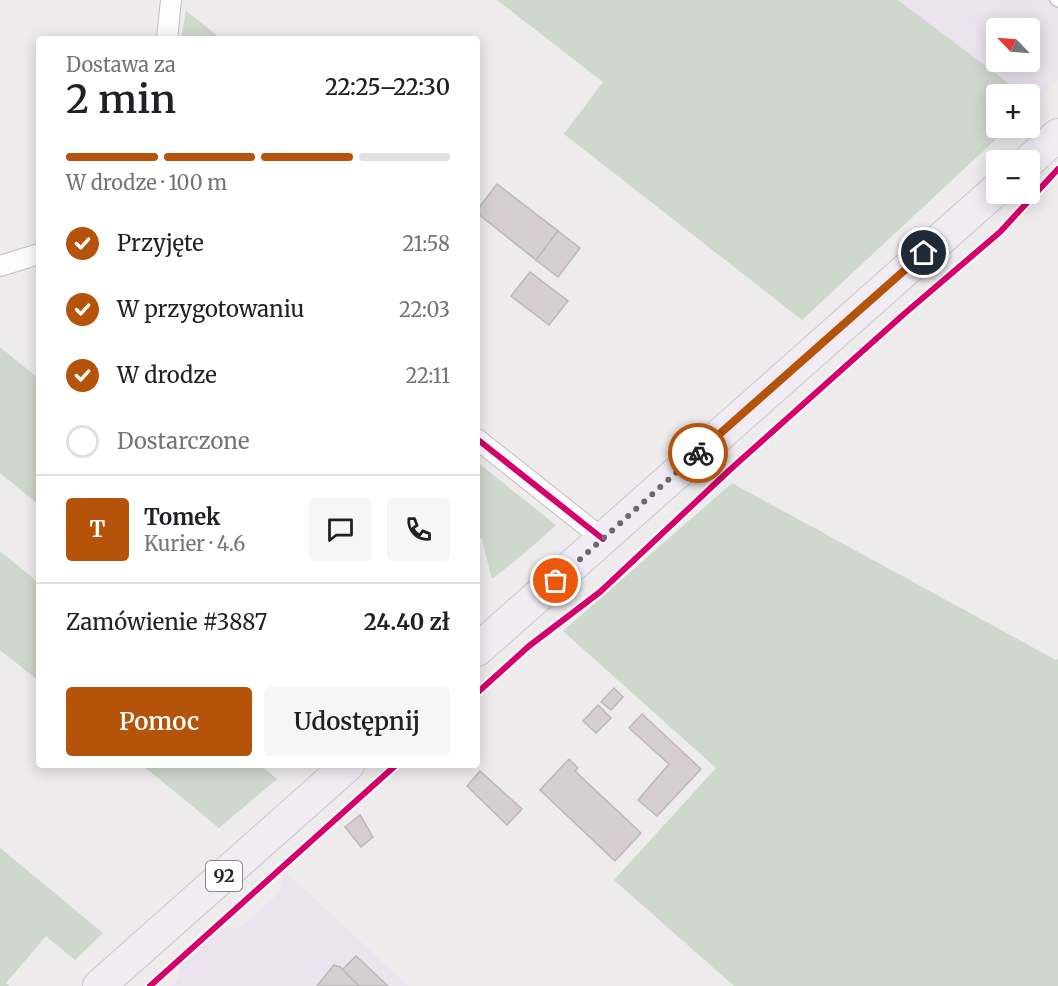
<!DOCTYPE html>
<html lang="pl">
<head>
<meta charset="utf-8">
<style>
	body { margin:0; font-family:Merriweather,serif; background:#f6f6f6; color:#202124; height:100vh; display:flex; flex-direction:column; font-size:22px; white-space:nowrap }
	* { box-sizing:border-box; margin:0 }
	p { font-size:20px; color:#757577 }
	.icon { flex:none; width:33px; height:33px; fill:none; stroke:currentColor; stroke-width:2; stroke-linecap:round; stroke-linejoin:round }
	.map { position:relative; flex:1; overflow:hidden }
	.sheet { position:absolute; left:36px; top:36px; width:444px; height:732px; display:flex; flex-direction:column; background:#fff; border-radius:6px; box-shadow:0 3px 15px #0003 }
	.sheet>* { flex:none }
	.needle { width:39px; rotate:295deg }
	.buttons { position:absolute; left:986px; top:18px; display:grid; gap:12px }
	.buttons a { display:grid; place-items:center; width:54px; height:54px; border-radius:6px; background:#fff; box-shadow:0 3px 15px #0003; font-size:30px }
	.pin { position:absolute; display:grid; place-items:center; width:51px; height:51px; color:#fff; margin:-26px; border:3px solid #fff; border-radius:50%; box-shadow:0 2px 6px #0007 }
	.courier { position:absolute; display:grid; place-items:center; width:60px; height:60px; margin:-30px; border:4px solid #b45309; border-radius:50%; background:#fff; color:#222; box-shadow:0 2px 8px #0007 }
	.headline em { font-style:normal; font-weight:600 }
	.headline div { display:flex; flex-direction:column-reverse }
	.headline { display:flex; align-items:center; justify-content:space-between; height:102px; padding:0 30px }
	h1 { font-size:39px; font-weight:600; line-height:45px }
	.bar { display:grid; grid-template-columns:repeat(4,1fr); gap:9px 6px; align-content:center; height:72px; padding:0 30px }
	.bar i { height:8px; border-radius:4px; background:#e0e0e0 }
	.bar .on { background:#b45309 }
	.bar p { grid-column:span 4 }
	.line { display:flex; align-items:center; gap:15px; padding:0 30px; border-top:2px solid #e0e0e0 }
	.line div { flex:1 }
	.round { display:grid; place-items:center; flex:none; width:63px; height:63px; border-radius:6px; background:#f6f6f6 }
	ol { padding:0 30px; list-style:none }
	li { display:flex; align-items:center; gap:18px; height:66px }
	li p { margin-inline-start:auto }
	li .icon { padding:6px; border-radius:50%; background:#b45309; color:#fff; stroke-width:4 }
	li:last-child { color:#757577 }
	li i { width:33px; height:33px; border:3px solid #e0e0e0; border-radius:50% }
	.cta { display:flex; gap:12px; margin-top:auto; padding:12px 30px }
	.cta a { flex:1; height:69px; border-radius:6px; background:#b45309; color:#fff; font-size:24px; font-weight:600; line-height:69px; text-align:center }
	.cta a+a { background:#f6f6f6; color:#202124 }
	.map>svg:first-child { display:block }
</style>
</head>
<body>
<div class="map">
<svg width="1058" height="986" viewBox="0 0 1058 986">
	<rect width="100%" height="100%" fill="#edebec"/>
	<!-- commercial -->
	<g fill="#ebe3ee" fill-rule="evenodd">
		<path d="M898,0H1058V79L1034,103L1029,99V94H1023ZM996,28H1029V62H996Z"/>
		<path d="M285,871L408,986H171L179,979V966L223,926L240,928L280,892Z"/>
	</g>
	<!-- green -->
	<g fill="#cfd8cc">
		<path d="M497,0H898L1023,94H996V128H1008L802,320L564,134L603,82Z"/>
		<path d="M186,11L222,39H181Z"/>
		<path d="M0,347L39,379V505L0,473Z"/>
		<path d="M477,462L556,525L526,552L492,579L482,539L477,535Z"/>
		<path d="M732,483L1056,660L1058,659V986H734L614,880L716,768L563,631Z"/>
		<path d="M0,551L39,583V681L0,650Z"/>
		<path d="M142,765H260L277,779L219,828Z"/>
		<path d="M0,848L103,933L75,960L46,936L6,983L9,986H0Z"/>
	</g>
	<!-- building -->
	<g fill="#d7ced1" stroke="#bab8b9" stroke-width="1.5">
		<path d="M497,184L558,231L536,260L477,213V210Z"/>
		<path d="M558,231L580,248L558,277L536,260Z"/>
		<path d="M530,272L568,301L549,325L511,296Z"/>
		<path d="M614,688L623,697L611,710L601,702Z"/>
		<path d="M598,705L611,718L596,733L583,721Z"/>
		<path d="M642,714L701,769L657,816L638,800L669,764L629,728Z"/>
		<path d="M569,759L578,768L575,771L641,833L615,861L540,790Z"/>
		<path d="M480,771L522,809L507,825L467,786Z"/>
		<path d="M360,815L373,837L361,847L345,827Z"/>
		<path d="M356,956L388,986H359L342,970Z"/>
		<path d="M334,965L340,967L359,986H317Z"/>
	</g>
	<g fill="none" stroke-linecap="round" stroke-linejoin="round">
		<!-- service casing -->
		<g stroke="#c0bebf" stroke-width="12">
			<path id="service" d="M1055,0L1058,2"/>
		</g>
		<!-- minor casing -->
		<g stroke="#c0bebf" stroke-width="22">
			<g id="minor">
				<path d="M167,39L171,0"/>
				<path d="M0,266L39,254"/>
				<path d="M477,439L603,539"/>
			</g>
		</g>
		<!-- primary casing -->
		<g stroke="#c9c8c8" stroke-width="34">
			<g id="primary">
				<path d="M1029,161L1058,135"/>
				<path d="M477,650L996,190"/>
				<path d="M99,986L348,765"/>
			</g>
		</g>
		<!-- service -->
		<use href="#service" stroke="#fcfcfc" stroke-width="9"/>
		<!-- minor -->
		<use href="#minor" stroke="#fcfcfc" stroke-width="20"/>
		<!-- primary -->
		<use href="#primary" stroke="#f1ecf4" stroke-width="32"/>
		<!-- cycleway casing -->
		<g stroke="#fff" stroke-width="10">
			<g id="cycleway">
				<path d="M477,439L603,539"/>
				<path d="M477,693L529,646L600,592L734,466L904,314L1000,232L1058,169"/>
				<path d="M150,986L396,765"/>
			</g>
		</g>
		<!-- cycleway -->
		<use href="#cycleway" stroke="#d6006c" stroke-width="6"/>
	</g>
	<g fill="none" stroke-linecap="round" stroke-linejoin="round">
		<!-- done -->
		<path stroke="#6c6b6c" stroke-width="6" stroke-dasharray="0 10.8" d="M556,581L698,453"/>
		<!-- route -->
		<path stroke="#b45309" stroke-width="8" d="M698,453L924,253"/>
	</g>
	<g text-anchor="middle" stroke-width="4.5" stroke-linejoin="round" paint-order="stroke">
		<!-- shield labels -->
		<rect fill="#fff" stroke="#686768" stroke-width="1.5" x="206" y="861" width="36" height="30" rx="4.5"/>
		<g font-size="18" font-weight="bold" fill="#272627">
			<text x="224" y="882">92</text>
		</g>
	</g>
</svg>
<div class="buttons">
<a><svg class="needle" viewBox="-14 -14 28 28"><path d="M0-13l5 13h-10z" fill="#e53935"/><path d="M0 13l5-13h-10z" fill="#757577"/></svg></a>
<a>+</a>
<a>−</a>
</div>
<div class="pin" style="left:556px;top:581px;background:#ea580c"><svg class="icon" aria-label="bag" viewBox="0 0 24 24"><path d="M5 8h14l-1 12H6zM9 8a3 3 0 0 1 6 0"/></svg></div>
<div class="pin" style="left:924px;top:253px;background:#1f2937"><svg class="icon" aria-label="home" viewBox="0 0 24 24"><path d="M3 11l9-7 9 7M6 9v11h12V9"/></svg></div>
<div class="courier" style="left:698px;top:453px"><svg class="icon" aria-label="bike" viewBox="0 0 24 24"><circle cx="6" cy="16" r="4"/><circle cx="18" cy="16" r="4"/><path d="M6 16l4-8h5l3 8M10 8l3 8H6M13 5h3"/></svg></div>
<section class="sheet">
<div class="headline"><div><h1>2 min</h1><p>Dostawa za</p></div><em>22:25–22:30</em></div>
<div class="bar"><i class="on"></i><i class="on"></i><i class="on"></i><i></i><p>W drodze · 100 m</p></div>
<ol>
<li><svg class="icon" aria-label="check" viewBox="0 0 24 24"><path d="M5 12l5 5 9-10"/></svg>Przyjęte<p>21:58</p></li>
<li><svg class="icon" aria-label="check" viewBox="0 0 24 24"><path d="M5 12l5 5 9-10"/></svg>W przygotowaniu<p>22:03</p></li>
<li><svg class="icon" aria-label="check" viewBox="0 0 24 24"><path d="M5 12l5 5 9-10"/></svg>W drodze<p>22:11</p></li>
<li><i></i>Dostarczone</li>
</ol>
<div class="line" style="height:108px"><b class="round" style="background:#b45309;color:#fff">T</b><div><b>Tomek</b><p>Kurier · 4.6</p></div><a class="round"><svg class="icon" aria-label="chat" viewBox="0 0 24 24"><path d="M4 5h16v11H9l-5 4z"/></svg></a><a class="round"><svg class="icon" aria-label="phone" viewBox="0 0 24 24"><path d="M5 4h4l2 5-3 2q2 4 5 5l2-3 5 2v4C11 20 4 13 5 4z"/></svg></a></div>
<div class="line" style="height:78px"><div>Zamówienie #3887</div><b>24.40 zł</b></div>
<div class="cta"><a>Pomoc</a><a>Udostępnij</a></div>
</section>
</div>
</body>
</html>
